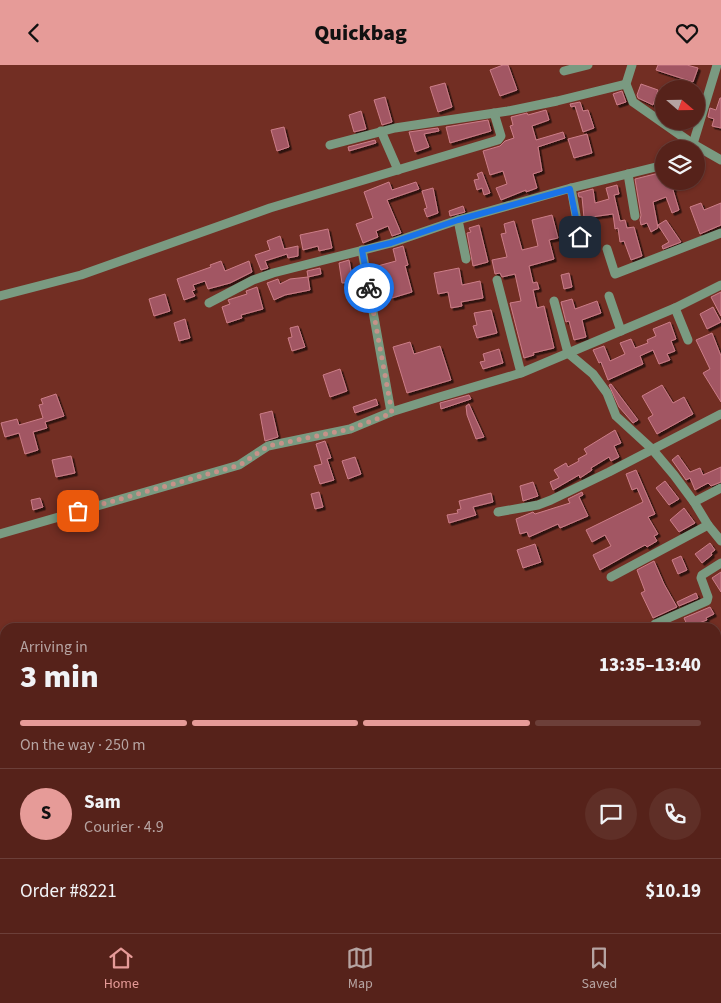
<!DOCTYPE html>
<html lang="en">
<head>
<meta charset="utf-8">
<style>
	body { margin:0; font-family:"Source Sans 3",sans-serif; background:#5f2f27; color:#f1f3f6; height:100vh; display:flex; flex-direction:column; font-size:19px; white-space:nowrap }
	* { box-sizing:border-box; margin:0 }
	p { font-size:16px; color:#b6a4a2 }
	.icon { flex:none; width:28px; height:28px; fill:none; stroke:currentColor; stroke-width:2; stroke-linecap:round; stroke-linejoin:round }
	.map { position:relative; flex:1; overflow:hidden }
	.side { position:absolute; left:0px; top:558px; width:721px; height:311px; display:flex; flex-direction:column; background:#56221a; border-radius:15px 15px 0 0; box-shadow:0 1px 4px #0004,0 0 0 1px #6c3f39 }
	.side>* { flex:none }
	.needle { width:32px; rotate:110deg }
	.buttons { position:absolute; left:655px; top:15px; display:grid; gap:10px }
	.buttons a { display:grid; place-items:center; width:50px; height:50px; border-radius:50%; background:#56221a; box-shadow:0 1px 4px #0004,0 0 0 1px #6c3f39; font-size:25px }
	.pin { position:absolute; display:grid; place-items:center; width:42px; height:42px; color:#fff; margin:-21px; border-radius:10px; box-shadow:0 2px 8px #0006 }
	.courier { position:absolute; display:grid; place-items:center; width:50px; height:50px; margin:-25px; border:4px solid #1a73e8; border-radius:50%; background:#fff; color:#222; box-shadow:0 1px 6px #0007 }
	.overview em { font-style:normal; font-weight:800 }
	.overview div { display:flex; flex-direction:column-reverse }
	.overview { display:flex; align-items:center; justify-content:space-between; height:85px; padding:0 20px }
	h1 { font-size:32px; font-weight:800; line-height:38px }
	.bar { display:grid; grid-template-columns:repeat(4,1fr); gap:8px 5px; align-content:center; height:60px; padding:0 20px }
	.bar i { height:6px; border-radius:4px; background:#6c3f39 }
	.bar .active { background:#e69b98 }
	.bar p { grid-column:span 4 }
	.line { display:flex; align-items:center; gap:12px; padding:0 20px; border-top:1px solid #6c3f39 }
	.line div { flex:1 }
	.round { display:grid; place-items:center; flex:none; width:52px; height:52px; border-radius:26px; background:#5f2f27 }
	header { display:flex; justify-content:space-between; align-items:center; height:65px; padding:0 20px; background:#e69b98; color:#111; font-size:22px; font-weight:800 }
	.tab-bar { display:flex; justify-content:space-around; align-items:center; height:70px; border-top:1px solid #6c3f39; background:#56221a; font-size:14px; color:#b6a4a2 }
	.tab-bar a { display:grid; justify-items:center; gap:2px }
	.tab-bar .active { color:#e69b98 }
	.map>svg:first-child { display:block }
</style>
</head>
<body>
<header><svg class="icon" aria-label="back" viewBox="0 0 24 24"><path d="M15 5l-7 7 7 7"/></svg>Quickbag<svg class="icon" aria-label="heart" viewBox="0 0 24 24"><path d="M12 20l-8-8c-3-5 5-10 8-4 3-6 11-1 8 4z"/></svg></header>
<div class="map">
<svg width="721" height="868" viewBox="0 0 721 868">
	<defs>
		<filter id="shadow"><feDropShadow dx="2.5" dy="2.5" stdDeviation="0" flood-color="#0009"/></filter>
	</defs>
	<rect width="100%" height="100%" fill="#722e23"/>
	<!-- building -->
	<g fill="#a25763" stroke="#cc7d88" filter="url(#shadow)">
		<path d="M503,0H508L517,25L500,31L490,5Z"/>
		<path d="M658,0H687L698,3L693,17L656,5Z"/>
		<path d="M445,18L452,42L438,47L430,22Z"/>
		<path d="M641,19L658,25L653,40L638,33L637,30Z"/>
		<path d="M622,26L626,37L617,40L613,29Z"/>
		<path d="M385,32L392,57L382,60L374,35Z"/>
		<path d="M720,33H721V63L712,61L714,54L708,52L710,43L716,45Z"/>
		<path d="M580,37L583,46L588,45L594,63L583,67L575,41L571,42L570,39Z"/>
		<path d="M546,45L549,55L532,61L536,75L563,67L565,73L538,82L542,106L533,109L537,123L526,127V125L501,135L496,123L507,119L503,106L490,110L483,86L500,81L505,76L514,73L510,61L513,60L511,52L527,48L528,50Z"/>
		<path d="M361,46L366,64L354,67L349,50Z"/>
		<path d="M488,55L491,66L450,78L446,62Z"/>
		<path d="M284,62L289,82L277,86L271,65Z"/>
		<path d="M438,63L439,66L424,69L429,82L415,87L409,67Z"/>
		<path d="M587,69L592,88L574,93L568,74Z"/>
		<path d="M375,75L376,78L349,86L348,82Z"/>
		<path d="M482,107L490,128L484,130L482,123L477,125L474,115L479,114L477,109Z"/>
		<path d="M659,108L663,119L672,116L674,125H673L679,145L672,148L666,132L653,137L658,163L651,167L647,158L641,160L640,155L641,150L635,114Z"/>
		<path d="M389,117L392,125L416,117L419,124L387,135L401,168L392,171L388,161L376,166L378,172L363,178L356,159L373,153L364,127Z"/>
		<path d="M617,120L619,129L614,130L620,156L625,155L627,163L634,162L642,191L631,195L624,176L620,177L618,163L615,164L613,149L584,153L582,132H579L578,128L593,124L595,138L609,134L606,123Z"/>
		<path d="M433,123L438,148L427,152L424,144L427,143L422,126Z"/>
		<path d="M701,138L704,145L721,138V160L700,169L690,142Z"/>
		<path d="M463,141L465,147L450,151L449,146Z"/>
		<path d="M552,150L558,173L549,175L554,194L529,201L533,218L537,217L539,224L533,225L537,243L544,241L554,283L533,288L534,290L524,293L510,238L521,236L515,209L502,212L500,208L495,209L492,195L507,192L501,169L506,168L504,159L514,156L522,185L538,181L532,155Z"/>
		<path d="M666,155L681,177L663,184L662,181L669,177L658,160Z"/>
		<path d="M479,160L488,197L473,201L467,168L471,167L469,163Z"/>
		<path d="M328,164L332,183L319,186L318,181L303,185L300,170Z"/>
		<path d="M596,170L598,179L588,181L586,172Z"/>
		<path d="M280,171L284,184L298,181V191L288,193L287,189L265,196L268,203L261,205L255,190L270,185L267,176Z"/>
		<path d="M403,181L408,200L405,201L412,227L392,233L387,218L375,221L372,208L375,207L374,202L396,196L393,184Z"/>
		<path d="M349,195L353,217L342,218L339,198Z"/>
		<path d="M221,196L225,206L249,196L252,207L230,218L208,224L205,216L193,220L195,225L192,226L195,231L184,235L177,214L211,202L210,200Z"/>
		<path d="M320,203L321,209L308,212L307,206Z"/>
		<path d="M459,203L462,220L480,216L483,233L461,237L462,241L451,243L448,227L438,229L434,208Z"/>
		<path d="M569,208L572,222L564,224L561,210Z"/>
		<path d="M308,212L310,225L285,230L274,235L267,218L278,214L280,219L290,214Z"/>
		<path d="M257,222L263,244L241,250L242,253L227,258L222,242L230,239L228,235L247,229L246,226Z"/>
		<path d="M721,227V251L711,232Z"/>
		<path d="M165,229L170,246L154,251L149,234Z"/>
		<path d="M572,234L575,244L597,236L601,248L582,255L586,272L574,275L569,256L566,257L561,237Z"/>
		<path d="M713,242L721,257L707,264L700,249Z"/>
		<path d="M491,245L497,268L477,273L473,261L477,260L474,248Z"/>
		<path d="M185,254L190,273L179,276L174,258Z"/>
		<path d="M670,257L676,274L671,276L675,286L667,289L670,295L659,299L653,285L640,291L643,299L608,315L601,297L599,298L593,285L604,281L610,296L625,289L620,278L631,274L635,283L648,278L647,275L656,271L653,264Z"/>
		<path d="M298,261L305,282L292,286L288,273L292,272L290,263Z"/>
		<path d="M712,268L721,291V337L703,308L710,304L696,275Z"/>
		<path d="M410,277L414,289L440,281L451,315L407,328L393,282Z"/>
		<path d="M499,284L503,298L483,304L480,297L485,296L483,289Z"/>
		<path d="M340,304L347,326L330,332L323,310Z"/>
		<path d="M611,319L638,355L633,358L619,342L609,320Z"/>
		<path d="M662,320L673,338L684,332L693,349L657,369L648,353L653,350L642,331Z"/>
		<path d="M56,329L64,351L45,357L47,363L33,367L38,385L25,389L19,368L5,372L1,358L17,354L19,360L43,353L39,340L43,339L41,334Z"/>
		<path d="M469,330L471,334L441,344L440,338Z"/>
		<path d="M376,334L378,340L355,348L353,342Z"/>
		<path d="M469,339L473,348L484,372L476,374L467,350L466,341Z"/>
		<path d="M272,346L278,372L265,376L260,349Z"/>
		<path d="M615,365L621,378L614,381L619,392L611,396L609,392L591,403L592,405L580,413L579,410L553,425L550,417L559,413L554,405L566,398L568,402L579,396L578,394L587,389L584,384Z"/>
		<path d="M325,376L331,393L327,394L334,415L320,419L314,401L322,399L316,379Z"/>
		<path d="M678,390L690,407L700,403L703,410L721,402V417L711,421L708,418L695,425L690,413L686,415L672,395Z"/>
		<path d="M71,391L75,408L56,412L52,395Z"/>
		<path d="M355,392L361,409L348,414L342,396Z"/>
		<path d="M636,405L655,449L648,452L658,469L654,471L657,476L647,482L645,480L632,487L600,505L593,490L611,481L605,470L592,477L586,465L643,437L637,423L632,425L626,409Z"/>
		<path d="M665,416L679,434L669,440L656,423Z"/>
		<path d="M533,417L538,431L523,436L520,421Z"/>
		<path d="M319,427L323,442L315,444L311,429Z"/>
		<path d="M582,427L583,430L579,432L588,451L560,463L558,459L529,472L527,467L520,469L516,454L533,447L535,449L570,438L568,434Z"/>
		<path d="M491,428L493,437L473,442L476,450L449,458L447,450L458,448L457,445L461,444L459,436Z"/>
		<path d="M40,433L43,442L33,445L31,435Z"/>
		<path d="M684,443L695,458L679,467L670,455Z"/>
		<path d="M710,478L715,485L711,488L712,490L702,498L695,489Z"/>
		<path d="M535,479L541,497L523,503L517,485Z"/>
		<path d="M681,491L687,505L678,509L672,495Z"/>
		<path d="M654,496L664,519L677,542L653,553L641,528L645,526L637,505Z"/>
		<path d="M721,507V527L712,513Z"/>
		<path d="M696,528L698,533L679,541L677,537Z"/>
		<path d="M710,542L714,549L706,553L707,555L688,562L684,553Z"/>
	</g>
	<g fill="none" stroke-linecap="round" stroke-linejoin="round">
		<!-- minor -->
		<g stroke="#7a9a81" stroke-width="9">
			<path d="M632,0L626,19L633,37L693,79L721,95"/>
			<path d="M564,6L588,0"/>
			<path d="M381,66L398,105"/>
			<path d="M330,80L395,63L508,46L557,36L626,19"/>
			<path d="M688,84L693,79L717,0"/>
			<path d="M628,109L635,151"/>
			<path d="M571,123L580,172"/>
			<path d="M458,155L466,194"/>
			<path d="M607,184L615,209L721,168"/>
			<path d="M362,185L391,347"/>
			<path d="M497,215L521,308"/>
			<path d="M0,231L81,210L270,143L498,75L501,71L494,48"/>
			<path d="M609,231L621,266"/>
			<path d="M554,236L568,288L593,309L607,328L616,351L652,384L674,410L694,437L708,460L721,476"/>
			<path d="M209,238L253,215L273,208L391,178L458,155L571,123L664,100"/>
			<path d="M675,243L688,275"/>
			<path d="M694,437L721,423"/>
			<path d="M498,447L538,440L551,435L609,407L721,349"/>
			<path d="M0,469L239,400L268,381L350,364L391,347L436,333L521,308L675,243L721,220"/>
			<path d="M611,512L708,460"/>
			<path d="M655,559L707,536L708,532L701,513L702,510L721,498"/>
			<path d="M716,591L721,589"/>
			<path d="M716,675L721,672"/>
			<path d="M716,719L721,716"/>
		</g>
	</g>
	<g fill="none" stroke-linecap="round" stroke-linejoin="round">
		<!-- done -->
		<path stroke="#c59289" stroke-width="5" stroke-dasharray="0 9" d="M78,446L240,400L268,381L350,364L392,348L369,223"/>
		<!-- route -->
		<path stroke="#1a73e8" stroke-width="6" d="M369,223L362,185L391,178L458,155L570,124L580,172"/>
	</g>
</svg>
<div class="buttons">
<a><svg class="needle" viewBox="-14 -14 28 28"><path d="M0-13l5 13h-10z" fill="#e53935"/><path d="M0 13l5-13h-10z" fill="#b6a4a2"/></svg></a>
<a><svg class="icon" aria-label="layers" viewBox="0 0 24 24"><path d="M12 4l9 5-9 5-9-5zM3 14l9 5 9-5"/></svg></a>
</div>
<div class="pin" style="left:78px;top:446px;background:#ea580c"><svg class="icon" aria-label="bag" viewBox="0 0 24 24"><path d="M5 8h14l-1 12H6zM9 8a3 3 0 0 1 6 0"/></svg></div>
<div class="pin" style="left:580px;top:172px;background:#1f2937"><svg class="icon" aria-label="home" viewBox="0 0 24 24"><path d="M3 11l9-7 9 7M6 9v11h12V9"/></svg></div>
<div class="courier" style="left:369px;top:223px"><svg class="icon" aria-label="bike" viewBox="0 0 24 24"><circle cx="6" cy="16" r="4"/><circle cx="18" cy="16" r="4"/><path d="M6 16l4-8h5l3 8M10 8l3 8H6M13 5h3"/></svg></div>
<section class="side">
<div class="overview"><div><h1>3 min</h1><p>Arriving in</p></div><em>13:35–13:40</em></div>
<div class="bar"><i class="active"></i><i class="active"></i><i class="active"></i><i></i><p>On the way · 250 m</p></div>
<div class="line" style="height:90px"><b class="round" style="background:#e69b98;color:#111">S</b><div><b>Sam</b><p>Courier · 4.9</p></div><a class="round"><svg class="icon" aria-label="chat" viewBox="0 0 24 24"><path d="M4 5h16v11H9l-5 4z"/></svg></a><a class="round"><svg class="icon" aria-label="phone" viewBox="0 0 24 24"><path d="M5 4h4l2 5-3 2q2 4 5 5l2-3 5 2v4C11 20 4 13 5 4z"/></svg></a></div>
<div class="line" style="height:65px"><div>Order #8221</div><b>$10.19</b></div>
</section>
</div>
<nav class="tab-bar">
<a class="active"><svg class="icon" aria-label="home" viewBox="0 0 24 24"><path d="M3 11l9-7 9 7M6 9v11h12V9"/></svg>Home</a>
<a><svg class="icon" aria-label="map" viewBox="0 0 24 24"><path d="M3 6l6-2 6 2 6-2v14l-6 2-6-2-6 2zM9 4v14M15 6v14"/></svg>Map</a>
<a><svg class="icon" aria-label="saved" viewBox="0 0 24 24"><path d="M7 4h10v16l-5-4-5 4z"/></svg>Saved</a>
</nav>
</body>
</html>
